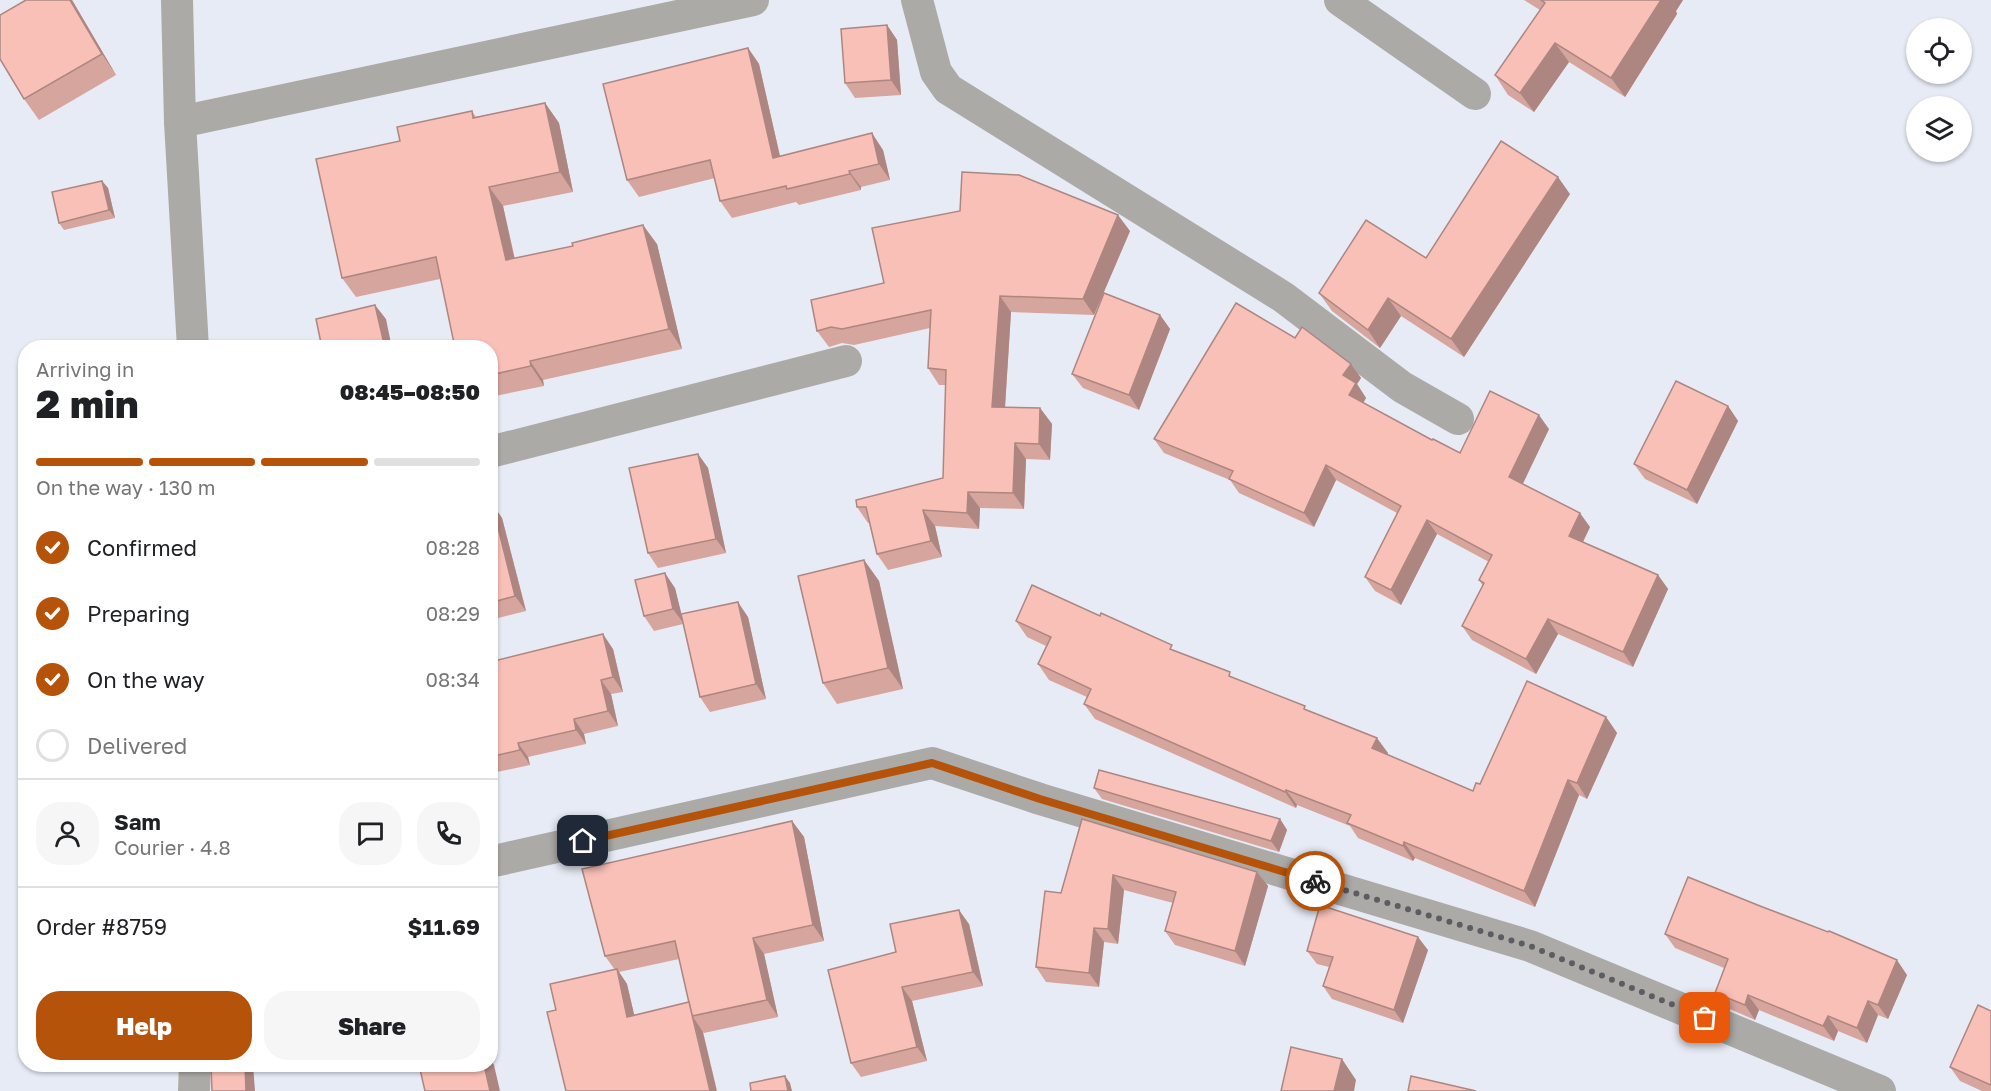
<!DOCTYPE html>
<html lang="en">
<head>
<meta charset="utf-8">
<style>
	body { margin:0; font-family:"Golos Text",sans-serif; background:#f6f6f6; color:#202124; height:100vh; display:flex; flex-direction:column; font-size:22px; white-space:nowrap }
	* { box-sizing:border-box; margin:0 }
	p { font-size:20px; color:#757577 }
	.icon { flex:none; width:33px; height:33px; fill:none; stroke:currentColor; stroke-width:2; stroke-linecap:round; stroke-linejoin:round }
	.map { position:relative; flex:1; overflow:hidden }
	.side { position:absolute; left:18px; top:340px; width:480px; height:732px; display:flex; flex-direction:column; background:#fff; border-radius:24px; box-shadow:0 2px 4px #0004 }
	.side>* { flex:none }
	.controls { position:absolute; left:1906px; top:18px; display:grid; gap:12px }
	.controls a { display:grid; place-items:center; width:66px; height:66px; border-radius:50%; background:#fff; box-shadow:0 2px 4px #0004; font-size:30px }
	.pin { position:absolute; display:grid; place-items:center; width:51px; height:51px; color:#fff; margin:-26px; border-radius:12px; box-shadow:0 3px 9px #0006 }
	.courier { position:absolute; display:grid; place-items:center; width:60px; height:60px; margin:-30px; border:4px solid #b45309; border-radius:50%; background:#fff; color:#222; box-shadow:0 2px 8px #0007 }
	.head em { font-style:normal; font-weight:800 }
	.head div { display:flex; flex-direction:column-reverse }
	.head { display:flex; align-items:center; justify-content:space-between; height:102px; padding:0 18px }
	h1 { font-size:39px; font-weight:800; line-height:45px }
	.bar { display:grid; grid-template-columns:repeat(4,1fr); gap:9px 6px; align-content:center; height:72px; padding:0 18px }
	.bar i { height:8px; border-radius:4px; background:#e0e0e0 }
	.bar .selected { background:#b45309 }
	.bar p { grid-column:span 4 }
	.line { display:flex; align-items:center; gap:15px; padding:0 18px; border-top:2px solid #e0e0e0 }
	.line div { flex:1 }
	.round { display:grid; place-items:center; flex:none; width:63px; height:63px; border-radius:24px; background:#f6f6f6 }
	ol { padding:0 18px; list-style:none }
	li { display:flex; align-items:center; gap:18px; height:66px }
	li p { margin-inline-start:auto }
	li .icon { padding:6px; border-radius:50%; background:#b45309; color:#fff; stroke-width:4 }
	li:last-child { color:#757577 }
	li i { width:33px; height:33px; border:3px solid #e0e0e0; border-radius:50% }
	.action { display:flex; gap:12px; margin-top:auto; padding:12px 18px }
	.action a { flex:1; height:69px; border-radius:24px; background:#b45309; color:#fff; font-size:24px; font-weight:800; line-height:69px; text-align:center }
	.action a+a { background:#f6f6f6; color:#202124 }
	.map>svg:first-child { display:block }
</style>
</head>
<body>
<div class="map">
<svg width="1991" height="1091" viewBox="0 0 1991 1091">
	<rect width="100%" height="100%" fill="#e7ebf5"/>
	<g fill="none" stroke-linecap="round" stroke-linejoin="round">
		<!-- minor -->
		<g stroke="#acaaa6" stroke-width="32">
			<path d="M177,0L180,122L193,348"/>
			<path d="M917,0L936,72L948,89L1283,297L1402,387L1458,419"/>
			<path d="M1340,0L1475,94"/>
			<path d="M180,122L753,0"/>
			<path d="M490,452L846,361"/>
			<path d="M490,862L932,763L1040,799L1530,946L1880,1091"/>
			<path d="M194,1091L195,1065"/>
		</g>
	</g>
	<!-- wall -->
	<g fill="#d6a59e" fill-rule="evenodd">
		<path d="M26,0H72L116,75L39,120L24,99Z"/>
		<path d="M1524,0H1683L1676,11L1677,14L1625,97L1569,62L1534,112L1508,95L1495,75L1540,10Z"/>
		<path d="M887,25L897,40L901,95L855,98L845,83Z"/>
		<path d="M748,48L759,64L780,156L883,150L890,180L861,187V190L799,205L796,202L732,218L720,201L715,178L639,197L627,180Z"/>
		<path d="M545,103L559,123L573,192L503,206L515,259L657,244L682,349L543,380L544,386L490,397V348L440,279L356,297L342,278L400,141L472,111L476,117Z"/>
		<path d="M102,181L108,188L115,218L64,230L59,223Z"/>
		<path d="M1570,194L1464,357L1401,316L1380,348L1332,311L1319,293L1426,258Z"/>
		<path d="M960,211L1130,231L1094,315L1011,312L1005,407L1040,408L1052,424L1050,460L1026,459L1024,509L980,508L979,529L935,526L942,557L888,570L877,554L869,523H868L857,507L943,478L946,385H939L928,368L930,328L854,345L842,343L829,347L817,331L884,283Z"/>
		<path d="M1160,315L1170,329L1139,410L1083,388L1072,374Z"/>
		<path d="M1295,338L1351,364L1361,378L1357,384L1366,398L1363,403L1432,440L1460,453L1549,429L1522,484L1590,527L1583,542L1658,575L1668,589L1633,667L1558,634L1536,674L1472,640L1462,626L1483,586L1479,580L1489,562L1437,534L1401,605L1375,591L1365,577L1397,513L1336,480L1314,527L1239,493L1230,480L1164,453L1154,439Z"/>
		<path d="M1728,406L1738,421L1697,504L1645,479L1634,464Z"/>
		<path d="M698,454L708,468L726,553L658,568L648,553Z"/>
		<path d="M490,503L502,518L526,611L490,620Z"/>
		<path d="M864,560L879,581L903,689L837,704L823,683Z"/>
		<path d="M675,588L681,614L748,617L766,699L710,712L700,697L683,624L654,631L644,616Z"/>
		<path d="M1100,616L1235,679L1309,711L1388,753L1387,755L1473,791L1480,784L1606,717L1617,733L1587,799L1579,795L1535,907L1415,858L1413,861L1358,838L1350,826L1297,805L1296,808L1095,719L1084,704L1087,697L1049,680L1038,664L1046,646L1027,637L1016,621Z"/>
		<path d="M613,649L623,692L611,694L618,726L584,734L586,744L528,757L530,765L497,772L490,762V662Z"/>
		<path d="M1094,788L1280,819L1287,830L1279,852L1102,799Z"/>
		<path d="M1082,819L1257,872L1268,886L1245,966L1175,945L1165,931L1173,903L1124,890L1118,944L1104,942L1099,987L1046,982L1036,967L1061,893Z"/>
		<path d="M792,821L804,837L824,941L764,954L778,1017L704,1033L703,1032L556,1010L615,970L605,956ZM679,959L689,1002L634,1015L627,984L619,972Z"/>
		<path d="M969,924L983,986L912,1001L927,1061L861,1077L851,1063L896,952Z"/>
		<path d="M1665,934L1907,975L1888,1019L1878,1015L1867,1043L1838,1031L1834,1041L1759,1010L1755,1020L1725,1007L1715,993L1724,968L1675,948Z"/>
		<path d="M1428,950L1403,1023L1332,999L1323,986L1329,967L1317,964L1307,951Z"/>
		<path d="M1991,1011V1091H1982L1960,1081L1950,1067Z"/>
	</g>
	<!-- shaded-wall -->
	<g fill="#ae8681">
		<path d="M70,0H72L116,75L102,54Z"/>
		<path d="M1661,0H1683L1676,11L1677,14L1625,97L1611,78Z"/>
		<path d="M887,25L897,40L901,95L891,80Z"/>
		<path d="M1555,43L1569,62L1534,112L1520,93Z"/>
		<path d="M748,48L759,64L784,174L773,158Z"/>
		<path d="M545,103L559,123L573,192L560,172Z"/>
		<path d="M872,133L883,150L890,180L879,164Z"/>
		<path d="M849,171L861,187V190L850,174Z"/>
		<path d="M1558,177L1570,194L1464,357L1451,339Z"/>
		<path d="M102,181L108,188L115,218L109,210Z"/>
		<path d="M489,187L503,206L519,280L506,260Z"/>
		<path d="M1118,215L1130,231L1094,315L1083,299Z"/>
		<path d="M643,225L657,244L682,349L669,329Z"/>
		<path d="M1000,296L1011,312L1004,423L992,407Z"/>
		<path d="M1388,298L1401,316L1380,348L1368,330Z"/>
		<path d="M375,305L386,319L392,348H385Z"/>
		<path d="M1160,315L1170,329L1139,410L1129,395Z"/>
		<path d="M530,361L543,380L544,386L531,366Z"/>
		<path d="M1351,364L1361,378L1357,384L1366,398L1359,410L1349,395L1343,375Z"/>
		<path d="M1728,406L1738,421L1697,504L1687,490Z"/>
		<path d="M1040,408L1052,424L1050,460L1039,444Z"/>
		<path d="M1539,415L1549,429L1519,492L1509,477Z"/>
		<path d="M1015,443L1026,459L1024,509L1013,493Z"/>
		<path d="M698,454L708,468L726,553L716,539Z"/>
		<path d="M1326,465L1336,480L1314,527L1304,513Z"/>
		<path d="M968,492L980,508L979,529L967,513Z"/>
		<path d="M492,503L502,518L526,611L515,596Z"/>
		<path d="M923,510L935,526L942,557L931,541Z"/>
		<path d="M1580,513L1590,527L1579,550L1569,536Z"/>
		<path d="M1427,520L1437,534L1401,605L1391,590Z"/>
		<path d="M864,560L879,581L903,689L888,668Z"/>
		<path d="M665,573L675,588L684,624L673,609Z"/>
		<path d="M1658,575L1668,589L1633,667L1623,652Z"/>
		<path d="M738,602L748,617L766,699L756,684Z"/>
		<path d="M1548,619L1558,634L1536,674L1526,659Z"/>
		<path d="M603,634L613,649L623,692L613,677Z"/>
		<path d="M601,680L611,694L618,726L608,711Z"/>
		<path d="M1606,717L1617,733L1587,799L1577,783Z"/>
		<path d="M574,719L584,734L586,744L576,730Z"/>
		<path d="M1377,738L1388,753L1383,764L1372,748Z"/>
		<path d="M518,743L528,757L530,765L520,750Z"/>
		<path d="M1568,780L1579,795L1535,907L1524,891Z"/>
		<path d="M1286,790L1297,805L1296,808L1285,792Z"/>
		<path d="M1280,819L1287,830L1279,852L1271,841Z"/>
		<path d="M792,821L804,837L824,941L813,925Z"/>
		<path d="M1404,842L1415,858L1413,861L1403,846Z"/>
		<path d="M1257,872L1268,886L1245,966L1235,951Z"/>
		<path d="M1113,875L1124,890L1118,944L1108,929Z"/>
		<path d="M959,910L969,924L983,986L973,972Z"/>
		<path d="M1094,928L1104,942L1099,987L1089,973Z"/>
		<path d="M1418,937L1428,950L1403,1023L1394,1010Z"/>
		<path d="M753,938L764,954L778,1017L767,1000Z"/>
		<path d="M1897,960L1907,975L1888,1019L1878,1005Z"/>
		<path d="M617,969L627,984L638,1031L627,1017Z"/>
		<path d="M902,987L912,1001L927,1061L917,1047Z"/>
		<path d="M1748,995L1759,1010L1755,1020L1745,1005Z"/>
		<path d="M1868,1001L1878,1015L1867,1043L1857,1028Z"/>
		<path d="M1828,1016L1838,1031L1834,1041L1823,1026Z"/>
		<path d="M693,1017L703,1032L717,1091H710Z"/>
		<path d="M490,1059L494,1065L500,1091H490L484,1065H490Z"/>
		<path d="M1342,1059L1356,1080L1354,1091H1334Z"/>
		<path d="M245,1065H253L255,1091H246Z"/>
		<path d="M785,1076L790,1083L792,1091H788Z"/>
	</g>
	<!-- building -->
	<g fill="#f9c0b8" stroke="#ae8681" stroke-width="1.5">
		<path d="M26,0H70L102,54L24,99L0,59V15Z"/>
		<path d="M1541,0H1661L1611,78L1555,43L1520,93L1495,75L1545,3Z"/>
		<path d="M887,25L891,80L845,83L841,29Z"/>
		<path d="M748,48L773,158L872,133L879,164L849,171L850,174L787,189L786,186L720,201L710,160L627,180L603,84Z"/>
		<path d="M545,103L560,172L489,187L506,260L573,246L572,243L643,225L669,329L530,361L531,366L490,375V348H455L436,257L342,278L316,159L400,141L397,127L472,111L473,118Z"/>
		<path d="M1501,141L1558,177L1451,339L1388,298L1368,330L1319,293L1366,220L1426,258Z"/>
		<path d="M962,172L1019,175L1118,215L1083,299L1000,296L992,407L1040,408L1039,444L1015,443L1013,493L968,492L967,513L923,510L931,541L877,554L866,507H857L856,500L943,478L946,370L928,368L931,310L842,329L831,327L817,331L811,300L884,283L872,228L960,211Z"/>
		<path d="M102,181L109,210L59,223L52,192Z"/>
		<path d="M1104,293L1160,315L1129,395L1072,374Z"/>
		<path d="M1236,303L1295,338L1302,327L1351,364L1343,375L1356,383L1349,395L1432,440L1433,439L1460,453L1490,391L1539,415L1509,477L1580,513L1569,536L1658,575L1623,652L1548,619L1526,659L1462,626L1484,583L1479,580L1492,555L1427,520L1391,590L1365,577L1401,506L1326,465L1304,513L1229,479L1233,471L1154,439Z"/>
		<path d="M375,305L385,348H322L316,319Z"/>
		<path d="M1676,381L1728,406L1687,490L1634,464Z"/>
		<path d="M698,454L716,539L648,553L629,468Z"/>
		<path d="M490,503H492L515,596L490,603Z"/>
		<path d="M864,560L888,668L823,683L798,576Z"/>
		<path d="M665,573L673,609L644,616L635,580Z"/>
		<path d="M1032,585L1100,616L1101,613L1172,645L1170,649L1230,672L1229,676L1305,706L1304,709L1377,738L1372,748L1473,791L1476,783L1480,784L1527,681L1606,717L1577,783L1568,780L1524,891L1404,842L1403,846L1347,823L1351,815L1286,790L1285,792L1084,704L1091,689L1038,664L1051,637L1016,621Z"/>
		<path d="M738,602L756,684L700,697L681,614Z"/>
		<path d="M603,634L613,677L601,680L608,711L574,719L576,730L518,743L520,750L490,757V662Z"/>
		<path d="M1099,770L1280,819L1271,841L1094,788Z"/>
		<path d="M1082,819L1257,872L1235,951L1165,931L1176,892L1113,875L1108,929L1094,928L1089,973L1036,967L1045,891L1061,893Z"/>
		<path d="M792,821L813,925L753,938L767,1000L692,1016L675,941L605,956L582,869Z"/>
		<path d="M1688,877L1760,906L1828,932L1829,931L1897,960L1878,1005L1868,1001L1857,1028L1828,1016L1823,1026L1748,995L1745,1005L1715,993L1728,959L1665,934Z"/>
		<path d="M1320,905L1418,937L1394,1010L1323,986L1333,957L1307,951Z"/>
		<path d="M959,910L973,972L902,987L917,1047L851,1063L828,970L896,952L890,924Z"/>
		<path d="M617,969L627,1017L689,1002L710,1091H566L547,1012L556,1010L550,984Z"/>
		<path d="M1978,1005L1991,1011V1085L1950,1067Z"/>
		<path d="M1291,1047L1342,1059L1334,1091H1281Z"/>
		<path d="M211,1065H245L246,1091H212Z"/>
		<path d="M419,1065H484L490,1091H425Z"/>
		<path d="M785,1076L788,1091H751L750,1083Z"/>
		<path d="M1411,1076L1476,1091H1408Z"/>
	</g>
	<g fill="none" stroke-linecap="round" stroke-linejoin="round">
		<!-- done -->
		<path stroke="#5b5d63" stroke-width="6" stroke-dasharray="0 10.8" d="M1315,881L1530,946L1705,1018"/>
		<!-- route -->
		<path stroke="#b45309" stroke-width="8" d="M583,841L932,763L1040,799L1315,881"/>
	</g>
</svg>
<div class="controls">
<a><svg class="icon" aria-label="locate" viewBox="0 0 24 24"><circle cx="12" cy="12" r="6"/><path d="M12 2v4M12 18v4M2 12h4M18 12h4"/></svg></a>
<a><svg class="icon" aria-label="layers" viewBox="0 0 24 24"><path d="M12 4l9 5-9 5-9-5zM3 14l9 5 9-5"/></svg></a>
</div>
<div class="pin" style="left:1705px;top:1018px;background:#ea580c"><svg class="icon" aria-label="bag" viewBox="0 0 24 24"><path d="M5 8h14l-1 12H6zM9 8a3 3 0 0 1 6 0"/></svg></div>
<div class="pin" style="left:583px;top:841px;background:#1f2937"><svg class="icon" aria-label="home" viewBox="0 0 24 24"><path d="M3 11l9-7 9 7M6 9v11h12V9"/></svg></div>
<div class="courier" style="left:1315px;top:881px"><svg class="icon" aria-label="bike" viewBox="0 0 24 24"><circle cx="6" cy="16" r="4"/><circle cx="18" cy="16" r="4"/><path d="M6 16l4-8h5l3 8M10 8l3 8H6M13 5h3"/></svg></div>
<section class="side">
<div class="head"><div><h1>2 min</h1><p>Arriving in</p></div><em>08:45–08:50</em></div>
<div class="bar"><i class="selected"></i><i class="selected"></i><i class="selected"></i><i></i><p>On the way · 130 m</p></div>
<ol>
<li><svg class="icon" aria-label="check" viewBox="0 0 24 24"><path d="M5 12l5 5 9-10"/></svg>Confirmed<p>08:28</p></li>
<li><svg class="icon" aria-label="check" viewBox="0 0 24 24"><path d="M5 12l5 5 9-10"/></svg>Preparing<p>08:29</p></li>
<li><svg class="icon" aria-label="check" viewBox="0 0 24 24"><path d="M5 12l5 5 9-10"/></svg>On the way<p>08:34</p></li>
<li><i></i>Delivered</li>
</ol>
<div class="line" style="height:108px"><a class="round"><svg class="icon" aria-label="person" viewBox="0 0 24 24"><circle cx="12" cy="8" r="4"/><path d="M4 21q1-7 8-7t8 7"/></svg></a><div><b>Sam</b><p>Courier · 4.8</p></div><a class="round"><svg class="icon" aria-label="chat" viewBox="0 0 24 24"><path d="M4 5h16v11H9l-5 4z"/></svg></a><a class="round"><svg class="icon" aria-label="phone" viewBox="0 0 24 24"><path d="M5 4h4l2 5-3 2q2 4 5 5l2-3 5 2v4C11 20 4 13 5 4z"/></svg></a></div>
<div class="line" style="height:78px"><div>Order #8759</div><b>$11.69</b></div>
<div class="action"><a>Help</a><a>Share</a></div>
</section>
</div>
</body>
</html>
